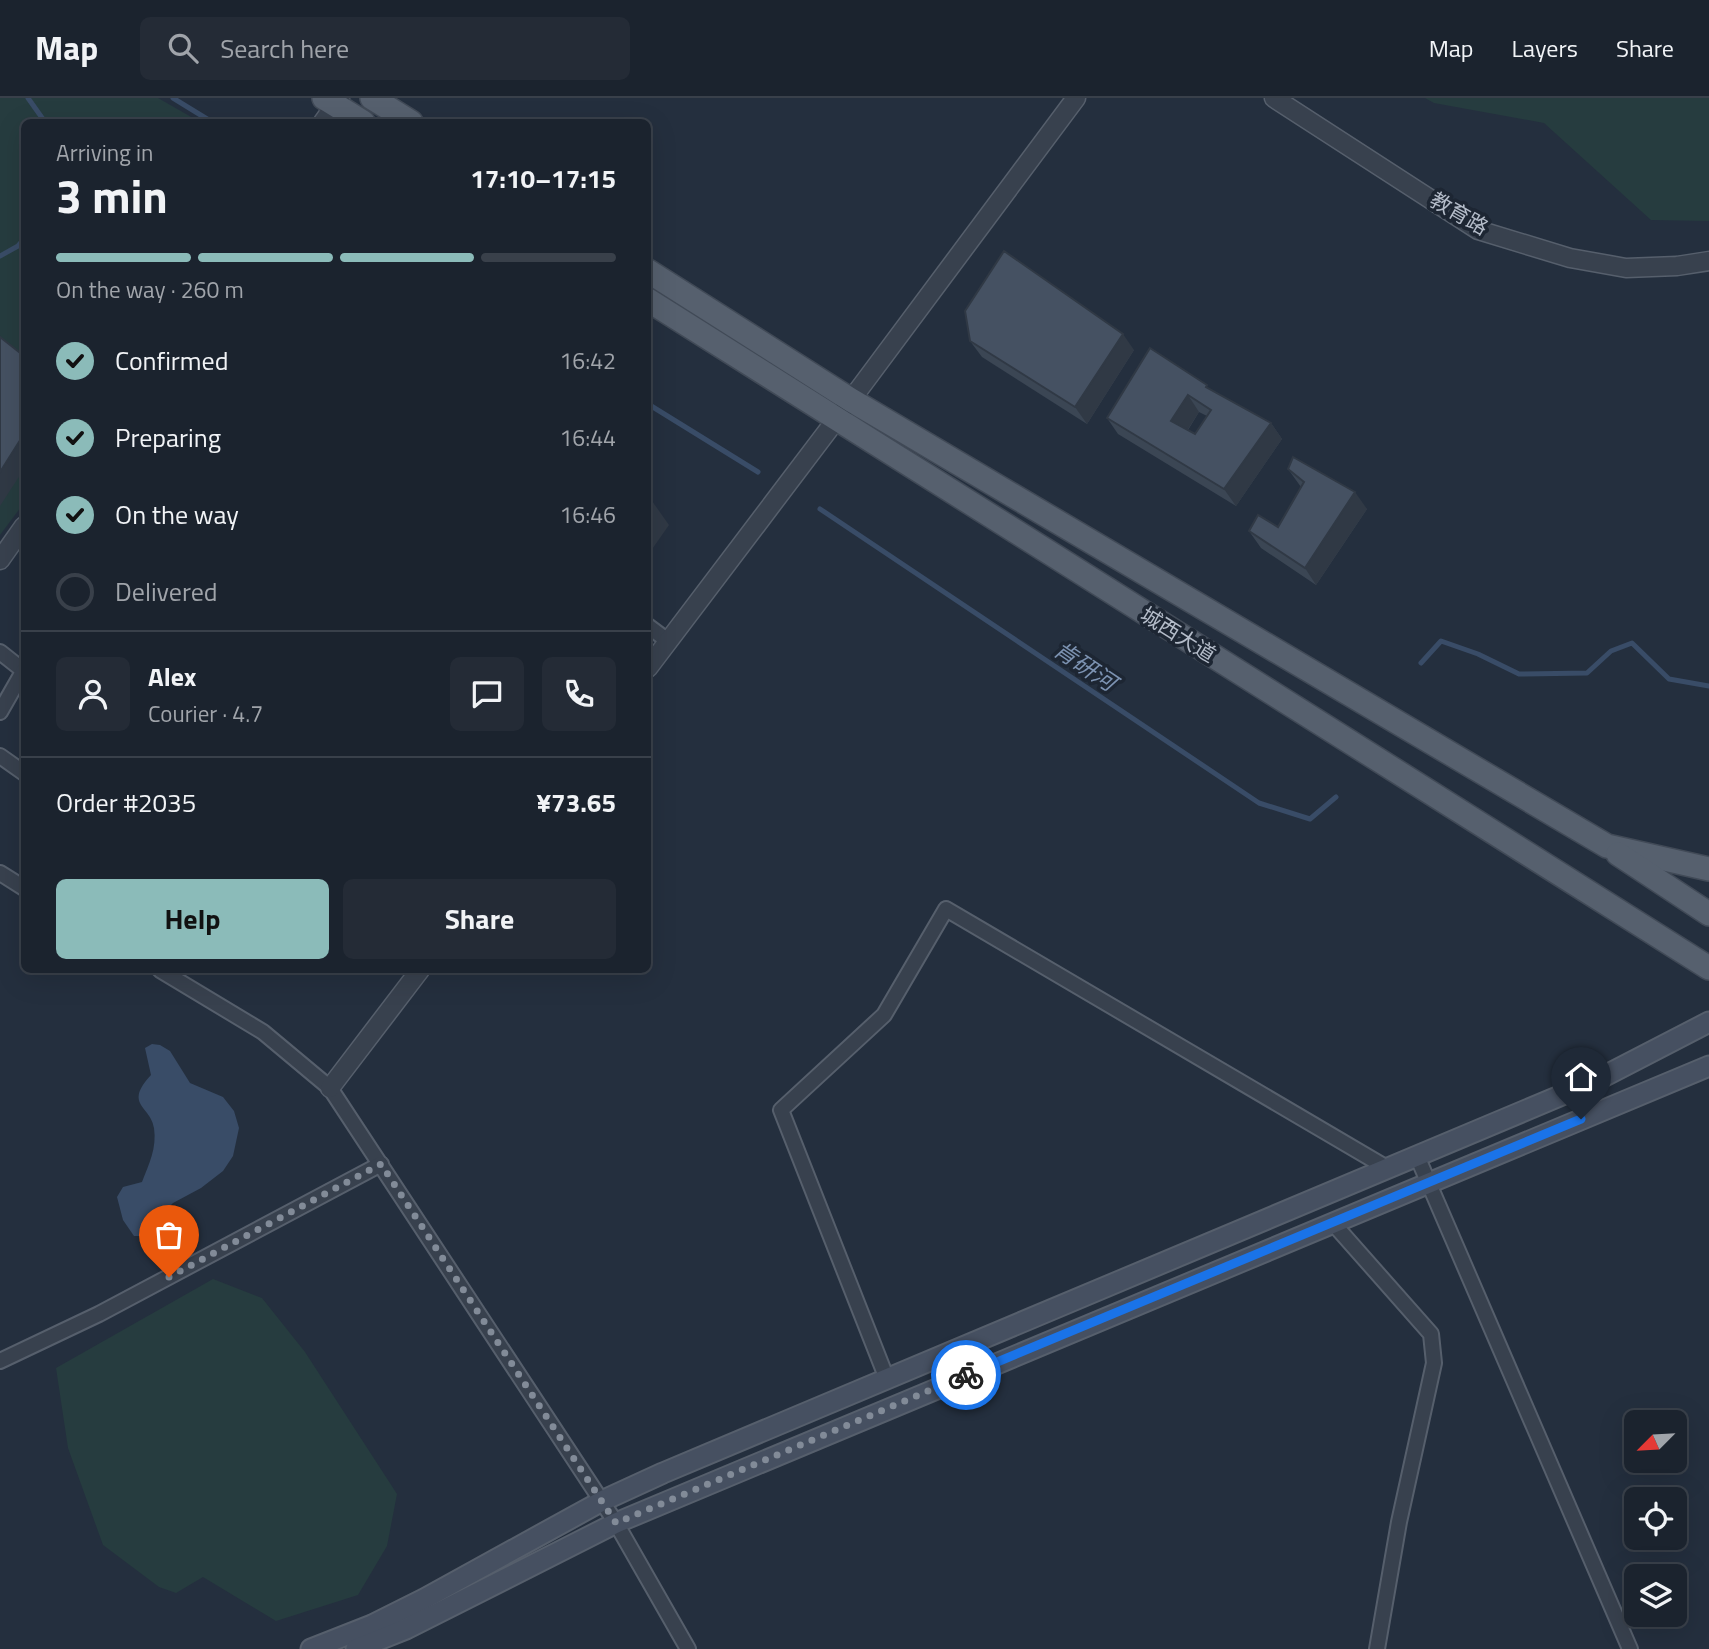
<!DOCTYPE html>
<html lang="en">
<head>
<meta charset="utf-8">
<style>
	body { margin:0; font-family:"Titillium Web","Noto Sans SC",sans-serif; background:#242b36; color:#f1f3f6; height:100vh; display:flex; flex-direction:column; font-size:26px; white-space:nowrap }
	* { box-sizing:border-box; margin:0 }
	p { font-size:23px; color:#a0a4aa }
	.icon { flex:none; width:38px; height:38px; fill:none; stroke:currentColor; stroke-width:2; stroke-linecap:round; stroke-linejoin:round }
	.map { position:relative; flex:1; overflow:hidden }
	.sheet { position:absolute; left:21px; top:21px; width:630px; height:854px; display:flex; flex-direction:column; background:#1b232e; border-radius:10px; box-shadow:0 7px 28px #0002,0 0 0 2px #39404a }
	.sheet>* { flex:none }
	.needle { width:46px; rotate:246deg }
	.fabs { position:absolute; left:1624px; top:1312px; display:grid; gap:14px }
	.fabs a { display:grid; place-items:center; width:63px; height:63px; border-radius:10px; background:#1b232e; box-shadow:0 7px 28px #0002,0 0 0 2px #39404a; font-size:35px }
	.pin { position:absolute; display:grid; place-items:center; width:60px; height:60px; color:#fff; margin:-72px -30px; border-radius:50% 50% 50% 0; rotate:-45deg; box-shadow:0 0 7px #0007 }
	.pin .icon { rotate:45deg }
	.courier { position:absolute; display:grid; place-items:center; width:70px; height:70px; margin:-35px; border:5px solid #1a73e8; border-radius:50%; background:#fff; color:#222; box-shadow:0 2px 9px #0007 }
	.summary em { font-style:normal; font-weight:700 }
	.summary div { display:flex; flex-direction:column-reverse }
	.summary { display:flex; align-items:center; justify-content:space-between; height:119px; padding:0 35px }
	h1 { font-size:46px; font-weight:700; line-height:52px }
	.bar { display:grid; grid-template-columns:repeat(4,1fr); gap:10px 7px; align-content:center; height:84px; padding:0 35px }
	.bar i { height:9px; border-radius:5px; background:#39404a }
	.bar .current { background:#8bbbb9 }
	.bar p { grid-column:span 4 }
	.line { display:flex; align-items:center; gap:18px; padding:0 35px; border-top:2px solid #39404a }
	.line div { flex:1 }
	.round { display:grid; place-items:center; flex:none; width:74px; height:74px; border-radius:10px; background:#242b36 }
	ol { padding:0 35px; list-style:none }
	li { display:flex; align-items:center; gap:21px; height:77px }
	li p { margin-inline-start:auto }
	li .icon { padding:7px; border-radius:50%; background:#8bbbb9; color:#111; stroke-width:4 }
	li:last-child { color:#a0a4aa }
	li i { width:38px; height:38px; border:4px solid #39404a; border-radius:50% }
	.cta { display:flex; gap:14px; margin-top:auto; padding:14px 35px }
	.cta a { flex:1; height:80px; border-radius:10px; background:#8bbbb9; color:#111; font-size:28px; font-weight:700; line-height:80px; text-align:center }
	.cta a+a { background:#242b36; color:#f1f3f6 }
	header { display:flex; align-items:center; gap:42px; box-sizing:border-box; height:98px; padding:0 35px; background:#1b232e; border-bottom:2px solid #39404a }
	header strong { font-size:33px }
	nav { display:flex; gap:38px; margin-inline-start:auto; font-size:24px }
	.search { width:490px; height:63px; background:#242b36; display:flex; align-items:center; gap:18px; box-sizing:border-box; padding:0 24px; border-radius:10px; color:#a0a4aa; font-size:26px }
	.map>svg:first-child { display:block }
</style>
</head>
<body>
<header>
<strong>Map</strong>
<div class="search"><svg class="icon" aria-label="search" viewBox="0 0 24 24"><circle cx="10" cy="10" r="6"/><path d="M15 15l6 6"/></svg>Search here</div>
<nav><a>Map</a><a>Layers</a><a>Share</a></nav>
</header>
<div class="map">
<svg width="1709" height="1551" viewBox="0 0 1709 1551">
	<rect width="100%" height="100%" fill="#242f3e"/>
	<!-- green -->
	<g fill="#263c3f">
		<path d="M0,0H158L200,24H24V405L0,437Z"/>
		<path d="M1425,0H1709V123L1651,122L1544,25L1434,5Z"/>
		<path d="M213,1181L262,1200L305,1254L397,1396L387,1448L358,1497L276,1523L203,1479L176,1495L159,1489L103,1447L68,1350L56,1270Z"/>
	</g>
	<!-- water -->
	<path fill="#394c67" d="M152,946L160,947L170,953L190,985L223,999L234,1013L239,1030L233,1058L223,1073L201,1090L173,1105L165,1113L163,1120L169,1146L161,1151H148L143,1138H134L123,1122L117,1099L123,1089L142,1084C149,1066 157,1050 154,1030C151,1008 123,1007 151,977L145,950Z"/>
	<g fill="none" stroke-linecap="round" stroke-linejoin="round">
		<!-- stream -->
		<g stroke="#394c67" stroke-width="5">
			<path d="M28,0L45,24"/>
			<path d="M173,0L212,24"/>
			<path d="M0,158L18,148L24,141"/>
			<path d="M648,306L758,374"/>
			<path d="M820,411L1259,705L1310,721L1336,699"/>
			<path d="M1421,565L1441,543L1478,556L1519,576L1587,575L1611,553L1632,545L1669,581L1709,588"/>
		</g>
		<!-- minor casing -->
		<g stroke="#565f6c" stroke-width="18">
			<g id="minor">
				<path d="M648,528L668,543"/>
				<path d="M0,554L24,573"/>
				<path d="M0,614L24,572"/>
				<path d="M0,658L24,675"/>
				<path d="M0,775L24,790"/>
				<path d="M160,872L263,934L330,990L616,1425L688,1551"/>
				<path d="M1417,1058L1630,1551"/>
				<path d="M1332,1124L1431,1236L1434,1265L1399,1424L1377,1551"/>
				<path d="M0,1263L99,1216L381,1066"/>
				<path d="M887,1281L781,1012L884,917L946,811L1387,1070"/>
			</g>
		</g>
		<!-- tertiary casing -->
		<g stroke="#565f6c" stroke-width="21">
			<g id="tertiary">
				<path d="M1274,0L1478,132L1570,160L1626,170L1677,168L1709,163"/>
				<path d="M323,24L340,0"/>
				<path d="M0,462L24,428"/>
				<path d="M648,570L851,302L1076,0"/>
				<path d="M330,990L420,872"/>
			</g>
		</g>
		<!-- secondary casing -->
		<g stroke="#565f6c" stroke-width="23">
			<g id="secondary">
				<path d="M311,1551L372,1527L424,1501L602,1403L663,1375L1593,984L1709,924"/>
				<path d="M356,1551L406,1531L616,1425L1709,968"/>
			</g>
		</g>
		<!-- primary casing -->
		<g stroke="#414a57" stroke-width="26">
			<g id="primary">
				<path d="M324,0L363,24"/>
				<path d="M372,0L411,24"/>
				<path d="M648,173L851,302L1607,748L1709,771"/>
				<path d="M648,202L1709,870"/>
				<path d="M1618,756L1709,816"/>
			</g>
		</g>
		<!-- minor -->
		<use href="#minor" stroke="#38414e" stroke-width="14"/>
		<!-- tertiary -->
		<use href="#tertiary" stroke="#38414e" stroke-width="18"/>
		<!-- secondary -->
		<use href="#secondary" stroke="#465061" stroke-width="19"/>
		<!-- primary -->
		<use href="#primary" stroke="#56606e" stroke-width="23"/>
	</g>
	<!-- wall -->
	<g fill="#3b4654" fill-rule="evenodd">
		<path d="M970,243L1134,252L1087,326L982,259Z"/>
		<path d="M1209,291L1271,325L1282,341L1236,408L1118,336L1107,320ZM1199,314L1207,318L1195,336L1188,332Z"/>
		<path d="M1288,371L1367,411L1316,487L1261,450L1249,433L1278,429L1301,389Z"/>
	</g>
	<!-- shaded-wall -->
	<g fill="#303945">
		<path d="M1123,236L1134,252L1087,326L1075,309Z"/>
		<path d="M1188,297L1199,314L1183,339L1171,323Z"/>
		<path d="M1271,325L1282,341L1236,408L1224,391Z"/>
		<path d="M24,336V371L0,408V374Z"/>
		<path d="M1355,394L1367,411L1316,487L1305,470Z"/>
		<path d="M652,403L669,427L648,457V409Z"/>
	</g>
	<!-- building -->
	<g fill="#455162" stroke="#303945" stroke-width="2" fill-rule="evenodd">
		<path d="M1004,153L1123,236L1075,309L970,243L965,213Z"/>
		<path d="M0,239L24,258V336L0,374Z"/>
		<path d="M1150,250L1207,287L1206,289L1271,325L1224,391L1107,320ZM1188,297L1211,312L1195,336L1171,323Z"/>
		<path d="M1293,359L1355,394L1305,470L1249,433L1258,417L1278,429L1304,384L1288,371Z"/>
		<path d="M648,399L652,403L648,409Z"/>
	</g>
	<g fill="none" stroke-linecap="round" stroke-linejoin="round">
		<!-- done -->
		<path stroke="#828b98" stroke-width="7" stroke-dasharray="0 12.6" d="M169,1179L381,1066L616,1425L966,1277"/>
		<!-- route -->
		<path stroke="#1a73e8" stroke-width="9" d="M966,1277L1581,1021"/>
	</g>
	<g text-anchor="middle" stroke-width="7" stroke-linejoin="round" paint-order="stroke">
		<!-- street labels -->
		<g font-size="21" fill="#b4bcc9" stroke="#1d2633">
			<text transform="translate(1459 116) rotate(30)" y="7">教育路</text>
			<text transform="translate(1178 537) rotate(32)" y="7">城西大道</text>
		</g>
		<!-- water labels -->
		<g font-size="23" font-style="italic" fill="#7c92b1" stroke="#1d2633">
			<text transform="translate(1085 568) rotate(34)" y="8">肯研河</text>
		</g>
	</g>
</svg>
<div class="fabs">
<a><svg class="needle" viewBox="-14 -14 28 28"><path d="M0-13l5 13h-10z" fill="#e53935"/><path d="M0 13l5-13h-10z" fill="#a0a4aa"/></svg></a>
<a><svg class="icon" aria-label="locate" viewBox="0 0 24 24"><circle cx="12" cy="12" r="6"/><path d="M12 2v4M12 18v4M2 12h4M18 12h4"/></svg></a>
<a><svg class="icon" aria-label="layers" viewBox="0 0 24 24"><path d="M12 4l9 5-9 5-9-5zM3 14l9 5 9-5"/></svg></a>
</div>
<div class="pin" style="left:169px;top:1179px;background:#ea580c"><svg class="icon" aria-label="bag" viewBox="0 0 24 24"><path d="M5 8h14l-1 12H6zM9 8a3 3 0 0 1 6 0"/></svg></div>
<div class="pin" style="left:1581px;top:1021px;background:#1f2937"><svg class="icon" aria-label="home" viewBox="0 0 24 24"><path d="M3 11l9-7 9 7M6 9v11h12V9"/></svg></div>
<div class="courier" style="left:966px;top:1277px"><svg class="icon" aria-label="bike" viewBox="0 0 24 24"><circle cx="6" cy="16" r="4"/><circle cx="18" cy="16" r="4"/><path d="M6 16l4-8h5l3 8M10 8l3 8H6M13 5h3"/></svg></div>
<section class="sheet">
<div class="summary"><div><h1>3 min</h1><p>Arriving in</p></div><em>17:10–17:15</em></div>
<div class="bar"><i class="current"></i><i class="current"></i><i class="current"></i><i></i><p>On the way · 260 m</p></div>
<ol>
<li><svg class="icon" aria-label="check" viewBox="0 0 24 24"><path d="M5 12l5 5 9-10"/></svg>Confirmed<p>16:42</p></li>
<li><svg class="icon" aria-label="check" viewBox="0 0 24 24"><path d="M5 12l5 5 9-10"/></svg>Preparing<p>16:44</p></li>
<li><svg class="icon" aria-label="check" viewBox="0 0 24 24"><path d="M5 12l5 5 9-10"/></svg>On the way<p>16:46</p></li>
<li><i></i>Delivered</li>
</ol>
<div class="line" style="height:126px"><a class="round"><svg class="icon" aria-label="person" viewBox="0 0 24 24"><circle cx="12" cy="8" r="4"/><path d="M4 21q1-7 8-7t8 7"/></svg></a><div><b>Alex</b><p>Courier · 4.7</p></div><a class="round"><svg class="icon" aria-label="chat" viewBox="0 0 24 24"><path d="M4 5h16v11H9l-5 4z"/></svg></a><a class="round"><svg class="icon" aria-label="phone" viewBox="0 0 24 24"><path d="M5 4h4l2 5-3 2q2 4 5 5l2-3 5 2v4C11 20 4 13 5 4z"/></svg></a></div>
<div class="line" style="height:91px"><div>Order #2035</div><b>¥73.65</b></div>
<div class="cta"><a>Help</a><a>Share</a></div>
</section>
</div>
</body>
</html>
